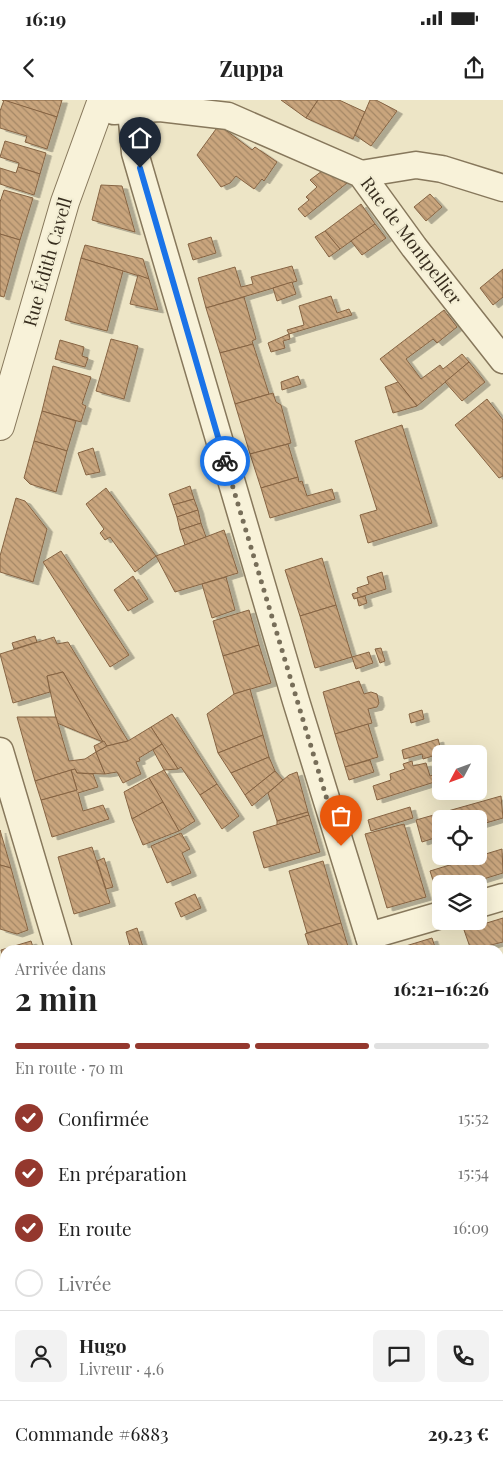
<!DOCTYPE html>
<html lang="fr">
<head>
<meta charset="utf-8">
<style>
	body { margin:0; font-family:"Playfair Display",serif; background:#f2f2f2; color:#222; height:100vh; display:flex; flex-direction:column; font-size:19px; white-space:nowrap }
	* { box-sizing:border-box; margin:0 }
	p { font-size:16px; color:#767676 }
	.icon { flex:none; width:28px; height:28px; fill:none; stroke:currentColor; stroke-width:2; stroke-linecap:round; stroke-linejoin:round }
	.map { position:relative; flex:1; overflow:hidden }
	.drawer { position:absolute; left:0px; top:845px; width:504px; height:531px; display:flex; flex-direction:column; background:#fff; border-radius:15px 15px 0 0; box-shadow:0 5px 20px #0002 }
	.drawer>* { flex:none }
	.needle { width:32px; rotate:229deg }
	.buttons { position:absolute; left:432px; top:645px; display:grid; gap:10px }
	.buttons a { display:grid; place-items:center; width:55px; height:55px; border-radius:8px; background:#fff; box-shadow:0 5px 20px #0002; font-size:25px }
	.pin { position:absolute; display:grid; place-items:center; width:42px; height:42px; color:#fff; margin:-51px -21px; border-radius:50% 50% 50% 0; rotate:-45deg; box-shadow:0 0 5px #0007 }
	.pin .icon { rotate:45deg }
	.courier { position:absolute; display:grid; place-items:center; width:50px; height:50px; margin:-25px; border:4px solid #1a73e8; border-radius:50%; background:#fff; color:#222; box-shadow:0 1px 6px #0007 }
	.overview em { font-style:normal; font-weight:700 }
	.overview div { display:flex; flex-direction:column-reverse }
	.overview { display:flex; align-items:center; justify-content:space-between; height:85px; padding:0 15px }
	h1 { font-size:32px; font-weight:700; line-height:38px }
	.bar { display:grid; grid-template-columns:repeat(4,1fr); gap:8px 5px; align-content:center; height:60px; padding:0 15px }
	.bar i { height:6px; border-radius:4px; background:#e0e0e0 }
	.bar .on { background:#94382e }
	.bar p { grid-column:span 4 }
	.line { display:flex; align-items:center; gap:12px; padding:0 15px; border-top:1px solid #e0e0e0 }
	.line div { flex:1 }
	.round { display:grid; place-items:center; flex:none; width:52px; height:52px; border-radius:8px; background:#f2f2f2 }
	ol { padding:0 15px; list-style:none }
	li { display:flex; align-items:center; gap:15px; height:55px }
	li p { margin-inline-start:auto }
	li .icon { padding:5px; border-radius:50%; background:#94382e; color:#fff; stroke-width:4 }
	li:last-child { color:#767676 }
	li i { width:28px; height:28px; border:2px solid #e0e0e0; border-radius:50% }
	.status { display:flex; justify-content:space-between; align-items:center; height:35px; padding:0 25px; background:#fff; direction:ltr }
	.status svg { height:14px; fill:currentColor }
	header { display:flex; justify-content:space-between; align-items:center; height:65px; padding:0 15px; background:#fff; font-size:22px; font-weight:700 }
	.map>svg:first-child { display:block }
</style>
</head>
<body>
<div class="status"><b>16:19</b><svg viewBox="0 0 49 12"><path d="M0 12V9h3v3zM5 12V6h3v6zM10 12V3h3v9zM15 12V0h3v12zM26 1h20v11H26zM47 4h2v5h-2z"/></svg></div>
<header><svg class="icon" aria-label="back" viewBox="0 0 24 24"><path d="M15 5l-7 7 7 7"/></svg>Zuppa<svg class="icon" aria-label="share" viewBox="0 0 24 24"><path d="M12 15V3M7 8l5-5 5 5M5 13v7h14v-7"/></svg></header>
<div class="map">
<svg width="503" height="1376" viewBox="0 0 503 1376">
	<defs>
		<pattern id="building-back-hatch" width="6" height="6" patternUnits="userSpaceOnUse" patternTransform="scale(1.25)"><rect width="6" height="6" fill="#c9a57d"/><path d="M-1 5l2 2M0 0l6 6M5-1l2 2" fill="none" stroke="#a48766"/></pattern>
		<filter id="shadow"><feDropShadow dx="5.5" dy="3" stdDeviation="0" flood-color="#0004"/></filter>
	</defs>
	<rect width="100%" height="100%" fill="#ede5c6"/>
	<!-- building -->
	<g fill="url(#building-back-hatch)" stroke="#866443" filter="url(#shadow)">
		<path d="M2,0H62L57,17Z"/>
		<path d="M4,0L57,17L47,49L25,42L27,36L0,28V11Z"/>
		<path d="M281,0H318L306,18Z"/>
		<path d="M318,0H339L365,12L353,39L306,18Z"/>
		<path d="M370,0H376L397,11L371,46L355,35Z"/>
		<path d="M219,25L252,50L255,47L277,62L264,81L262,79L254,89L236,76L230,83L221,87L197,55Z"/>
		<path d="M5,41L46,53L40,74L18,67L19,63L0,57Z"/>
		<path d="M18,67L40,74L34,95L0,84V68L16,73Z"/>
		<path d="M322,71L347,83L305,117L298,109L309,100L306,97L317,87L310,80Z"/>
		<path d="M101,85L122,86L135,132L92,120Z"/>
		<path d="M4,90L33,98L20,140L0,134V102Z"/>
		<path d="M430,94L442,107L426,121L414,107Z"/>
		<path d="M361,104L375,124L340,149L325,131Z"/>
		<path d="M375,124L386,138L362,155L351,141Z"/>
		<path d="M325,131L340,149L329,157L315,137Z"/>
		<path d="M0,134L20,140L4,197L0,196Z"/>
		<path d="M211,137L216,153L193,160L188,144Z"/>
		<path d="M85,145L143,159L149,179L81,158Z"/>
		<path d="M81,158L123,171L107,231L65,220Z"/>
		<path d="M292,166L297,181L206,208L198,178L235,167L241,187L253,184L251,177Z"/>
		<path d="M503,169V197L493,205L480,188Z"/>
		<path d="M138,175L149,179L158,210L130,204Z"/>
		<path d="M292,182L296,194L277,201L273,188Z"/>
		<path d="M331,196L337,213L349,209L352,215L289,234L287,230L304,225L299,206Z"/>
		<path d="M244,197L256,239L252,241L253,244L220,253L206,208Z"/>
		<path d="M444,210L457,227L437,243L433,239L406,259L421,279L440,265L443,269L462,254L469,262L417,306L380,259Z"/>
		<path d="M289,234L290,239L283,241L285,248L271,252L268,243Z"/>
		<path d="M111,239L138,246L124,299L96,291Z"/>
		<path d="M60,240L84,247L82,256L88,258L85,267L55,259Z"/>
		<path d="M253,244L269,294L235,304L220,253Z"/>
		<path d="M469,262L485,282L462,301L445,282Z"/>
		<path d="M53,266L91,277L82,304L86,306L81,322L42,311Z"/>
		<path d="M298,276L301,284L282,290L281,282Z"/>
		<path d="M398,282L417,306L393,313L385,287Z"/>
		<path d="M273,293L276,302L281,305L291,343L250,354L235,304Z"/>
		<path d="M487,299L503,320V376L499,378L455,325Z"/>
		<path d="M42,311L76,321L67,351L34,341Z"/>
		<path d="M402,325L432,423L368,443L360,415L377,410L355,341Z"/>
		<path d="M34,341L67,351L56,392L30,384L24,378Z"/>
		<path d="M288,344L298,377L261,388L250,354Z"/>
		<path d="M93,348L100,372L86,375L78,353Z"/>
		<path d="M298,377L299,382L302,381L307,396L332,389L335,399L270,418L261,388Z"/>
		<path d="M190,386L194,399L173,405L169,394Z"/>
		<path d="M106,388L156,456L135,472L110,437L105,440L100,433L104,429L86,404Z"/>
		<path d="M16,398L25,401L47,429L33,482L0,472V456Z"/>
		<path d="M194,399L198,410L177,417L173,405Z"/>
		<path d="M198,410L201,423L180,430L177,417Z"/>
		<path d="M201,423L206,437L185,445L180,430Z"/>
		<path d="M224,430L238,473L175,492L156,456Z"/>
		<path d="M61,451L129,555L110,567L43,462Z"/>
		<path d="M322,458L336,505L300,516L285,470Z"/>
		<path d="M382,472L386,489L354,499L352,494L358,492L357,488L369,484L367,477Z"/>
		<path d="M133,476L148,499L128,511L114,490Z"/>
		<path d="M226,477L235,510L212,518L202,484Z"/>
		<path d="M365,496L367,503L359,506L357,498Z"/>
		<path d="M336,505L352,557L315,568L300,516Z"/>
		<path d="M249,510L259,545L223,556L213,521Z"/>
		<path d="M35,536L37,542L14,549L12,543Z"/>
		<path d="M54,537L57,544L68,542L128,641L107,646L103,642L63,572L47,576L50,592L13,603L0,554Z"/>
		<path d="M259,545L271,583L234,594L223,556Z"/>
		<path d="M381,548L385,561L380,563L375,549Z"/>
		<path d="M369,552L373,563L356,569L352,557Z"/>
		<path d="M63,572L103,642L57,623L47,576Z"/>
		<path d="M359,581L364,594L371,592L377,594L379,603L377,607L368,609L372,623L335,634L323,592Z"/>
		<path d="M250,589L263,635L218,653L207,614L234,594Z"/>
		<path d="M422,610L424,619L411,623L409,614Z"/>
		<path d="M172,614L217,684L200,695L181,667L178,669L151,627Z"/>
		<path d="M17,617H56L69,661L85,659L96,652L105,674L77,673L75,669L35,681Z"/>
		<path d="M368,624L378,657L345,667L335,634Z"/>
		<path d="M151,627L162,644L139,658L140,661L136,662L141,674L123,683L117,672L105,674L96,652L107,646L128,641Z"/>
		<path d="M263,635L269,657L231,673L218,653Z"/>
		<path d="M438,639L442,653L423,659L422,654L404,659L402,650Z"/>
		<path d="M104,641L107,646L96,652L94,646Z"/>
		<path d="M162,644L178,669L164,670L153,650Z"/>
		<path d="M269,657L275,671L245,695L231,673Z"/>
		<path d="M370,660L374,672L349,680L345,667Z"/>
		<path d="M412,661L413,666L426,663L430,676L441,672V680L377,700L373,686L391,680L390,674L405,669L403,664Z"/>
		<path d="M75,669L77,673L93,674L98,687L78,693L83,711L103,705L109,719L52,737L41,700L77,690L71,670Z"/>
		<path d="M71,670L77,690L41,700L35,681Z"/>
		<path d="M164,670L195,721L179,731L149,678Z"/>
		<path d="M275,671L283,680L252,706L245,695Z"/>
		<path d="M297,672L308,712L277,721L268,693L289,675Z"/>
		<path d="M149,678L163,702L132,719L124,692Z"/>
		<path d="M217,684L239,716L222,729L200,695Z"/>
		<path d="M501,696L503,718L479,725V719H441V736L422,742L416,720Z"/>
		<path d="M163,702L179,731L143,745L132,719Z"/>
		<path d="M410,707L413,718L371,731L368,720Z"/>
		<path d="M308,712L309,715L277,725V721Z"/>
		<path d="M309,715L320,752L264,768L253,732Z"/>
		<path d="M404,724L426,797L387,808L365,734Z"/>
		<path d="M0,730L11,768L0,765Z"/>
		<path d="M181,733L190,749L182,753L191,773L167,783L151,746Z"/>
		<path d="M92,747L110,803L74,814L58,757Z"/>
		<path d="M502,749L503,773L467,784H441V791L437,793L430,771Z"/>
		<path d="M104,758L113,787L106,789L97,761Z"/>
		<path d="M323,761L341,823L307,833L289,771Z"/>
		<path d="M0,765L11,768L28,830L17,834L0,829Z"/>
		<path d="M195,794L201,808L181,817L175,803Z"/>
		<path d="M503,818V842L471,850L464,830Z"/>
		<path d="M341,823L349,850H310L305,834Z"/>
		<path d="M137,828L143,847L131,850L126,832Z"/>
		<path d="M432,838L436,850H400L399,848Z"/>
		<path d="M31,841L34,850H5V864L1,850Z"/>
		<path d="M503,1071V1123L499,1124V1073Z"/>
		<path d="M5,1146V1168L0,1169V1147Z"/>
		<path d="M5,1237V1279L0,1281V1239Z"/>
		<path d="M5,1331V1368L0,1370V1332Z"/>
		<path d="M50,1371H72L74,1376H51Z"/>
		<path d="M121,1371H148V1373L123,1376Z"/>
		<path d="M266,1371H309V1372L295,1376H267Z"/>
	</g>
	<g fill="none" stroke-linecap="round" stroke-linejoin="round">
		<!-- minor casing -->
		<g stroke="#87785c" stroke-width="29">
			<g id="minor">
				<path d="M131,10L135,53L144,84L296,601L373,850"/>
				<path d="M114,11L160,8L228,16L361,74L414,147L503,260"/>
				<path d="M361,74L416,65L442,69L503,88"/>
				<path d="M0,651L59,850"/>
				<path d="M479,804L503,797"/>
				<path d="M369,836L441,815"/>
				<path d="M499,1152L503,1151"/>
				<path d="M499,1262L503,1277"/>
				<path d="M0,1309L5,1307"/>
				<path d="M214,1371L216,1376"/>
			</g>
		</g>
		<!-- tertiary casing -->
		<g stroke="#87785c" stroke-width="30">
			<path id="tertiary" d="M0,326L65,102L102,0"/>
		</g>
		<!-- minor -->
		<use href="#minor" stroke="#f8f2d9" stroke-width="26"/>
		<!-- tertiary -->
		<use href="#tertiary" stroke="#f8f2d9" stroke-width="28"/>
	</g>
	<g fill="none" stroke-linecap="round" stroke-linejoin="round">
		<!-- done -->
		<path stroke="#776e59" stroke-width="5" stroke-dasharray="0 9" d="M225,361L341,746"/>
		<!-- route -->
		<path stroke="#1a73e8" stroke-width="6" d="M140,68L225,361"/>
	</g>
	<g text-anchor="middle" stroke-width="4.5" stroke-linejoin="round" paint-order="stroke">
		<!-- street labels -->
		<g font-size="18" fill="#382e1f" stroke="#f4efd5">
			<text transform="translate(411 141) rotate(53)" y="6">Rue de Montpellier</text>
			<text transform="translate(48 162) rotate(-74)" y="6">Rue Édith Cavell</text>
		</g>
	</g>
</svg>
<div class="buttons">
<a><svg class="needle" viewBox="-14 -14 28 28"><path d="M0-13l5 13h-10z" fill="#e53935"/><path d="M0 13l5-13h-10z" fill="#767676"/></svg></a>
<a><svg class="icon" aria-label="locate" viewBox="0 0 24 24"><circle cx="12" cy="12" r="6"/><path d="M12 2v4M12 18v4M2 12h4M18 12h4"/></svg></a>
<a><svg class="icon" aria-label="layers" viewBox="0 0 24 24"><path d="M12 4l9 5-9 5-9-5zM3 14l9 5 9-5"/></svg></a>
</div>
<div class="pin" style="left:341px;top:746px;background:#ea580c"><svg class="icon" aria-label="bag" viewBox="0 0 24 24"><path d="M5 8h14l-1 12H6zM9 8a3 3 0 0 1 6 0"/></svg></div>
<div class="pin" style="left:140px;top:68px;background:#1f2937"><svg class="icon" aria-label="home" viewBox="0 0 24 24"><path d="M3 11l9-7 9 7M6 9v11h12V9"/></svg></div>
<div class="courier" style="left:225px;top:361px"><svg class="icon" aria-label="bike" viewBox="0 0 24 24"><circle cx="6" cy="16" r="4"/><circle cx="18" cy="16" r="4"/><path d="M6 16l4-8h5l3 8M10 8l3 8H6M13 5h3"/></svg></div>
<section class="drawer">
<div class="overview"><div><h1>2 min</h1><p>Arrivée dans</p></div><em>16:21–16:26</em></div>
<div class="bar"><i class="on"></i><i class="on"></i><i class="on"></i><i></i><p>En route · 70 m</p></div>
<ol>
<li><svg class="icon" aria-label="check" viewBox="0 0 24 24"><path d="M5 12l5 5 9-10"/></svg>Confirmée<p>15:52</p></li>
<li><svg class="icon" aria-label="check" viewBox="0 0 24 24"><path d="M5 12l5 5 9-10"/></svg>En préparation<p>15:54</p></li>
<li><svg class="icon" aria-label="check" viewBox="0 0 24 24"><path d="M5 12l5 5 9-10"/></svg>En route<p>16:09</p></li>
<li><i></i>Livrée</li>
</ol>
<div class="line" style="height:90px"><a class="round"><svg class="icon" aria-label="person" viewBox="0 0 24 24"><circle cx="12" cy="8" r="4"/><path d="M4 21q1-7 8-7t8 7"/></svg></a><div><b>Hugo</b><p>Livreur · 4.6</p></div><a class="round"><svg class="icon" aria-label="chat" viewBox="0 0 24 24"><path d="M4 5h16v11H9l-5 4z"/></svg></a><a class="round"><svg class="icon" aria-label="phone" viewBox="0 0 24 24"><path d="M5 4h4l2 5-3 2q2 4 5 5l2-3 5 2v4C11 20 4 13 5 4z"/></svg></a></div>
<div class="line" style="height:65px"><div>Commande #6883</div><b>29.23 €</b></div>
</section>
</div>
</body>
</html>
